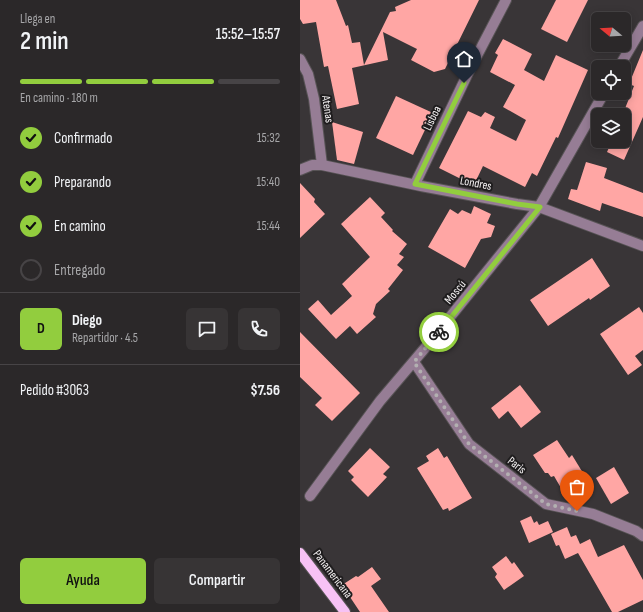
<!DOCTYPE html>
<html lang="es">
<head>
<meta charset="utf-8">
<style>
	body { margin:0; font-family:"Sofia Sans Condensed",sans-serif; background:#373435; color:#f1f3f6; height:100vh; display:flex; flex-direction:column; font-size:15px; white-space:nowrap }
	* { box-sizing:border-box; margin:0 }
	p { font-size:13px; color:#a6a6a8 }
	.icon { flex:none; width:22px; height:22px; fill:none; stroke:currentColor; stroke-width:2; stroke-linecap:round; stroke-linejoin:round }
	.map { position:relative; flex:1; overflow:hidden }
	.sheet { display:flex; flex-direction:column; background:#2b2829; width:300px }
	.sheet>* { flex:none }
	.needle { width:26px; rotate:288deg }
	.buttons { position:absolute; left:291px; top:12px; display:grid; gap:8px }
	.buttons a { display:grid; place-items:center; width:40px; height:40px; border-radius:6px; background:#2b2829; box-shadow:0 2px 10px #0003,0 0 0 1px #474446; font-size:20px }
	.pin { position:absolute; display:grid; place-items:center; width:34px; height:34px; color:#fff; margin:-41px -17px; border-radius:50% 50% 50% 0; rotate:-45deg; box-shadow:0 0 4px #0007 }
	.pin .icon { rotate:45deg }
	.courier { position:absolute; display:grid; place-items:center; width:40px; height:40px; margin:-20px; border:3px solid #92cd3e; border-radius:50%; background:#fff; color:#222; box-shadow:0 1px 5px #0007 }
	.headline em { font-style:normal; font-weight:600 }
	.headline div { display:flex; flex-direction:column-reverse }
	.headline { display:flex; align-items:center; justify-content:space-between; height:68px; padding:0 20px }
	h1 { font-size:26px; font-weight:600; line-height:30px }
	.bar { display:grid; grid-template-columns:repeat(4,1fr); gap:6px 4px; align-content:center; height:48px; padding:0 20px }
	.bar i { height:5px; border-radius:3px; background:#474446 }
	.bar .current { background:#92cd3e }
	.bar p { grid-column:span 4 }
	.line { display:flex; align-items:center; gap:10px; padding:0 20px; border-top:1px solid #474446 }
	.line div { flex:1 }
	.round { display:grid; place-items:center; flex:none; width:42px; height:42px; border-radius:6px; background:#373435 }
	ol { padding:0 20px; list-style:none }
	li { display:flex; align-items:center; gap:12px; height:44px }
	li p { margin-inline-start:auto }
	li .icon { padding:4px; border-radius:50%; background:#92cd3e; color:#111; stroke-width:4 }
	li:last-child { color:#a6a6a8 }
	li i { width:22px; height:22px; border:2px solid #474446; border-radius:50% }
	.cta { display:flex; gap:8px; margin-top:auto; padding:8px 20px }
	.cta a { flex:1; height:46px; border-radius:6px; background:#92cd3e; color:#111; font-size:16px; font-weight:600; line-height:46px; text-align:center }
	.cta a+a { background:#373435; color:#f1f3f6 }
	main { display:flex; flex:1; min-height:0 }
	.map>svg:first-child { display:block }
</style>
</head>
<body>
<main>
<section class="sheet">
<div class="headline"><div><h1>2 min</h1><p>Llega en</p></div><em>15:52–15:57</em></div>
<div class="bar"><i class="current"></i><i class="current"></i><i class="current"></i><i></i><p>En camino · 180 m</p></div>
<ol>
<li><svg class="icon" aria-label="check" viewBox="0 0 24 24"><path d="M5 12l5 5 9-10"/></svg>Confirmado<p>15:32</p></li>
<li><svg class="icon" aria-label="check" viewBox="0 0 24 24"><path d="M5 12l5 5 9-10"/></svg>Preparando<p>15:40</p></li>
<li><svg class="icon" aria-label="check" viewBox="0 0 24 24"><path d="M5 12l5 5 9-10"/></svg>En camino<p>15:44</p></li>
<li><i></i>Entregado</li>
</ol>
<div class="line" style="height:72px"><b class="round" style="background:#92cd3e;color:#111">D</b><div><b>Diego</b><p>Repartidor · 4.5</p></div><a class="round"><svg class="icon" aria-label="chat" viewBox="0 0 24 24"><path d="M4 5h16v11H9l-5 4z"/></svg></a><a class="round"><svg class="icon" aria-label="phone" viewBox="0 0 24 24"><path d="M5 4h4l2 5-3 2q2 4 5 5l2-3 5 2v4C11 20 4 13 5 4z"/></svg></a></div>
<div class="line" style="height:52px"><div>Pedido #3063</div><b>$7.56</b></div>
<div class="cta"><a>Ayuda</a><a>Compartir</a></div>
</section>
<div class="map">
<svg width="343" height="612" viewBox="0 0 343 612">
	<rect width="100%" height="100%" fill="#393537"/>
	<!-- building -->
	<g fill="#ffa6a4">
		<path d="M0,0H36L46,26L48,25L52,43L60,42L64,65L90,12L96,11L95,7L111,0H179L145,69L134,72L111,60L117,49L83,32L88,60L52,68L59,104L37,109L28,66L24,67L16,22L3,24L0,19Z"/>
		<path d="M256,0H288L267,42L241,29Z"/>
		<path d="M203,39L232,54L224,70L244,81L256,55L288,70L258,138L256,137L237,176L232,173L225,187L183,166L173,187L162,182L163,180L139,168L168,111L181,117L185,112L195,117L190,128L216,141L226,120L203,107L215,85L190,72L198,55L195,53Z"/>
		<path d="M343,50V117L324,160L307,152L312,141H324V111L334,86L329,84Z"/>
		<path d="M96,96L133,113L113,155L76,138Z"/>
		<path d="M32,122L63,132L54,164L37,160Z"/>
		<path d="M286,162L307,168L304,178L343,193V217L302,203L300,211L268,199L271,189L277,190Z"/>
		<path d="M0,183L15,199L14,202L25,214L0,238Z"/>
		<path d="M70,197L85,213L81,217L93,230L92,231L107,244L99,254L104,257L97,265L103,270L88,289L90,291L76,304L73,314L76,317L57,334L50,326L36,339L8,309L18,300L31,315L52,296L42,284L70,257L41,224Z"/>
		<path d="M174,206L191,214L187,223L195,226L191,237L181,239L165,268L128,247L150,209L158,214L162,210L171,214Z"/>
		<path d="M292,258L310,286L290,300L289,298L248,326L230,300Z"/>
		<path d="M339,307L343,313V350L335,356L342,365L328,375L300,334Z"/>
		<path d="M0,332L60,393L32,421L15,405L22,398L0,377Z"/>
		<path d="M220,385L241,412L221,428L208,411L199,419L191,408Z"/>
		<path d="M257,440L269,458L272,455L283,473L261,488L254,476L251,477L248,473H245L233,455Z"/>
		<path d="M70,448L90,467L83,474L87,477L68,497L51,480L54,477L48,471Z"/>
		<path d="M138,448L144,458L147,456L172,498L149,511L148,508L143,510L117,468L129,461L126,456Z"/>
		<path d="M314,467L329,493L311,504L296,478Z"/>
		<path d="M231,516L234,523L237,521L239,525L248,521L253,532L229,543L220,521Z"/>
		<path d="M267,527L271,537L276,535L280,544L290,539L298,557L324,545L343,580V600L318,612H312L278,553L265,559L259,545L256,546L251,534Z"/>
		<path d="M206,556L212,564L214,562L224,576L204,590L195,577L197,574L192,567Z"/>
		<path d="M72,567L81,579L71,586L89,612H60L42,585L56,576L58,577Z"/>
	</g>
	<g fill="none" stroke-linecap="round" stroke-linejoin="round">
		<!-- minor casing -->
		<g stroke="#575355" stroke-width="12">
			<g id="minor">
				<path d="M0,59L8,74L14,99L22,165"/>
				<path d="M319,67L343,26"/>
				<path d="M0,170L12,165H22L121,186L217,204L239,207L343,246"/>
				<path d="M115,184L170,69L206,0"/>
				<path d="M114,362L169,444L246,504L293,514L336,531L343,536"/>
				<path d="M10,496L80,401L125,348L239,207L304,93"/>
			</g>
		</g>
		<!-- major casing -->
		<g stroke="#575355" stroke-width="12">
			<path id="major" d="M0,553L45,612"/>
		</g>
		<!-- minor -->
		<use href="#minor" stroke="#967d95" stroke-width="10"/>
		<!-- major -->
		<use href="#major" stroke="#f7c2f5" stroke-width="10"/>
	</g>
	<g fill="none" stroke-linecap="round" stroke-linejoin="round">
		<!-- done -->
		<path stroke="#b3b0b1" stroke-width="4" stroke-dasharray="0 7.2" d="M139,332L114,362L169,444L246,504L277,511"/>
		<!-- route -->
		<path stroke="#92cd3e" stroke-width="5" d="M139,332L240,207L217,204L115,184L164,83"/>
	</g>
	<g text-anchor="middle" stroke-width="4" stroke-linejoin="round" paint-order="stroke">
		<!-- street labels -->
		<g font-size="12" fill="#f5f2f3" stroke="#1f1d1e">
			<text transform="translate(28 109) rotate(82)" y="4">Atenas</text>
			<text transform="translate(132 118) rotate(-64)" y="4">Lisboa</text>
			<text transform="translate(176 183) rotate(11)" y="4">Londres</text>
			<text transform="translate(155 292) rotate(-51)" y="4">Moscú</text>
			<text transform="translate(217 465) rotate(38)" y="4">Paris</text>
			<text transform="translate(33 574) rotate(53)" y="4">Panamericana</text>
		</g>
	</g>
</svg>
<div class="buttons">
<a><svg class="needle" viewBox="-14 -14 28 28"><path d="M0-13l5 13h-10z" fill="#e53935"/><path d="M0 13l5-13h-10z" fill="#a6a6a8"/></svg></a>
<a><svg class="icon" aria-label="locate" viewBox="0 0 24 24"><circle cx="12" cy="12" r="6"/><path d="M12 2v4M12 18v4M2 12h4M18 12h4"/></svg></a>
<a><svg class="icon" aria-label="layers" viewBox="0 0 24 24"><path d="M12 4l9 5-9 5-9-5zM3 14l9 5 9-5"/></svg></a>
</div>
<div class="pin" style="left:277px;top:511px;background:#ea580c"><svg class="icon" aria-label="bag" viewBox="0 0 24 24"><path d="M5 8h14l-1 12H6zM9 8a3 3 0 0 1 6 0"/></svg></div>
<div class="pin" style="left:164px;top:83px;background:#1f2937"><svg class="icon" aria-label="home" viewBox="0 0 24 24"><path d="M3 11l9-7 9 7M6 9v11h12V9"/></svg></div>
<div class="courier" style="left:139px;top:332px"><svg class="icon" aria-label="bike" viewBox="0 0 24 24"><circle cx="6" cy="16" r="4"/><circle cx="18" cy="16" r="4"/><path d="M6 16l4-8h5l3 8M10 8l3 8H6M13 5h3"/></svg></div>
</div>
</main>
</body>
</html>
